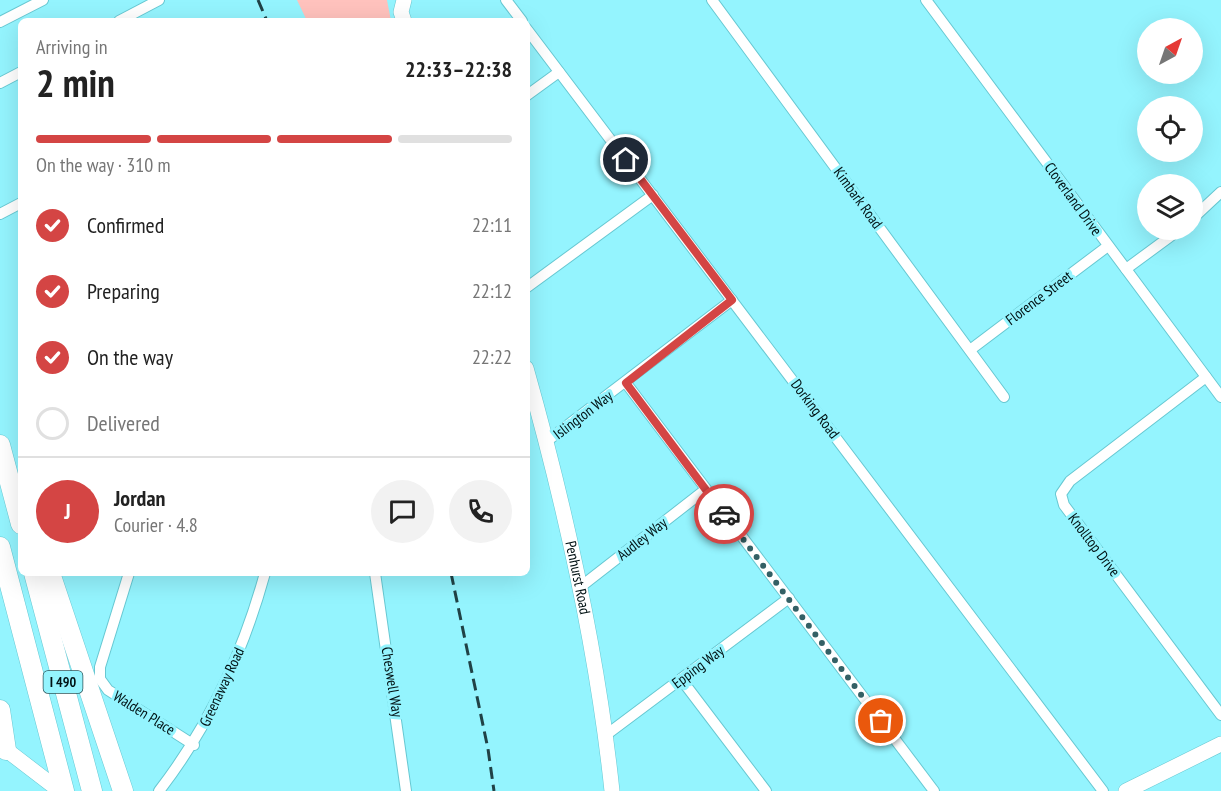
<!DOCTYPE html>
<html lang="en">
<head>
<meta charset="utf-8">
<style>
	body { margin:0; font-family:"PT Sans Narrow",sans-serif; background:#f2f2f2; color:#222; height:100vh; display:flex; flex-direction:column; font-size:22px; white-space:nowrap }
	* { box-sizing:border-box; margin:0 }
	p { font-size:20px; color:#767676 }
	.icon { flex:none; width:33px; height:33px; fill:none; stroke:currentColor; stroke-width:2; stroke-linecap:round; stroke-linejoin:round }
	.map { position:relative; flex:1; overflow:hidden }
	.drawer { position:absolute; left:18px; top:18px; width:512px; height:558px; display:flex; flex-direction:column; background:#fff; border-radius:9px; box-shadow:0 6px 24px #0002 }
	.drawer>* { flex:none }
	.needle { width:39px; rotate:40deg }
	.fabs { position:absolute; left:1137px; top:18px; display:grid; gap:12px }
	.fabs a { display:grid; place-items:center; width:66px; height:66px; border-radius:50%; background:#fff; box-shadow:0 6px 24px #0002; font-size:30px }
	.pin { position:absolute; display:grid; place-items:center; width:51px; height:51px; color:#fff; margin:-26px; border:3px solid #fff; border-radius:50%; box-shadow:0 2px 6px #0007 }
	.courier { position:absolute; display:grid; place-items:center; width:60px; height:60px; margin:-30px; border:4px solid #d44544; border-radius:50%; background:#fff; color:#222; box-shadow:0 2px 8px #0007 }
	.summary em { font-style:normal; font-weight:700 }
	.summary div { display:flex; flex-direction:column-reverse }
	.summary { display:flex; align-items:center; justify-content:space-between; height:102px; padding:0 18px }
	h1 { font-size:39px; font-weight:700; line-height:45px }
	.bar { display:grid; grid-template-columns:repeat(4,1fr); gap:9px 6px; align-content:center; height:72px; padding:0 18px }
	.bar i { height:8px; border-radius:4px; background:#e0e0e0 }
	.bar .selected { background:#d44544 }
	.bar p { grid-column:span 4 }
	.line { display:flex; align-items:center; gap:15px; padding:0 18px; border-top:2px solid #e0e0e0 }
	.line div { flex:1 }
	.round { display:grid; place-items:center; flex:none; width:63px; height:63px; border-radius:32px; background:#f2f2f2 }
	ol { padding:0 18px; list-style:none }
	li { display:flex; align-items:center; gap:18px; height:66px }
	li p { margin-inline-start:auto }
	li .icon { padding:6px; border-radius:50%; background:#d44544; color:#fff; stroke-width:4 }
	li:last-child { color:#767676 }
	li i { width:33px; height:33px; border:3px solid #e0e0e0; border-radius:50% }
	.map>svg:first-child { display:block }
</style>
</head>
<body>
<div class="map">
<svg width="1221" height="791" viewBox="0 0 1221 791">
	<rect width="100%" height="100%" fill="#94f4fe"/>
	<!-- green -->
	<path fill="#ffc2bd" d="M297,0H387L391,21H307Z"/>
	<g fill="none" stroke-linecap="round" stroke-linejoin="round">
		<!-- street casing -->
		<g stroke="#67c8d2" stroke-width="12">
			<g id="street">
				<path d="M506,0L522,21"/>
				<path d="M712,0L1004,397"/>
				<path d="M926,0L1221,397"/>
				<path d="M119,21L159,0"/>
				<path d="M0,22L43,0"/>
				<path d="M526,28L1103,791"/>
				<path d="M0,83L21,72"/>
				<path d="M526,96L559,72"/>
				<path d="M0,214L21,203"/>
				<path d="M1192,219L1221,192"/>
				<path d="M1126,269L1179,230"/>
				<path d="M526,288L653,195"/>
				<path d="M970,350L1108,246"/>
				<path d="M1206,377L1070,481L1061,494L1064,505L1221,715"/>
				<path d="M626,383L934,791"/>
				<path d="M547,441L732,300"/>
				<path d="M129,573L100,667V679L108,690L194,745"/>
				<path d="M375,573L406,791"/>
				<path d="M579,588L705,490"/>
				<path d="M681,679L766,791"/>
				<path d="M606,735L789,598"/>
				<path d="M159,791C210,725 243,653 265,573"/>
			</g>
		</g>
		<!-- secondary casing -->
		<g stroke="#67c8d2" stroke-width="16">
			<g id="secondary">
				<path d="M404,21L401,12L404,0"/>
				<path id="s1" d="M526,368C565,506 597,649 612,791"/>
				<path d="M0,745L60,791"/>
				<path d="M1126,791L1221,744"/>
			</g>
		</g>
		<!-- highway casing -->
		<g stroke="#67c8d2" stroke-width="21">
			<g id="highway">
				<path d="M0,445L21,524"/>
				<path d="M0,547L64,791"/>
				<path d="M34,573L92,791"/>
				<path d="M50,573L123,791"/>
				<path d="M0,710L6,750"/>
			</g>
		</g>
		<!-- street -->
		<use href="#street" stroke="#fff" stroke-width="10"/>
		<!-- secondary -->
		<use href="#secondary" stroke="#fff" stroke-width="15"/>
		<!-- highway -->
		<use href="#highway" stroke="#fff" stroke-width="20"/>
		<!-- rail -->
		<g stroke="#204246" stroke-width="3" stroke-dasharray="12 6" stroke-linecap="butt">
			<path d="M258,0L267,21"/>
			<path d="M451,573L488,749L494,791"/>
		</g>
	</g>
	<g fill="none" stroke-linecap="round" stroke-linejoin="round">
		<!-- done -->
		<path stroke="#346065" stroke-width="6" stroke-dasharray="0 10.8" d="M724,514L881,721"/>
		<!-- route -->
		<path stroke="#d44544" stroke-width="8" d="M626,160L732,300L626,383L724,514"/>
	</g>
	<g text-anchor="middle" stroke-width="6" stroke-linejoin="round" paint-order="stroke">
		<!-- shield labels -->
		<rect fill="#94f4fe" stroke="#2c555a" stroke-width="1.5" x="43.5" y="671" width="39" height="22" rx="4.5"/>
		<g font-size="14" font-weight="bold" fill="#001113">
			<text x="63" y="687">I 490</text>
		</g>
		<!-- street labels -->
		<g font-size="15" fill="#001113" stroke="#94f4fe">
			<text transform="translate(858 198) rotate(54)" y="5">Kimbark Road</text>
			<text transform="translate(1073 199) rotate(54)" y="5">Cloverland Drive</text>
			<text transform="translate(1039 298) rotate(-37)" y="5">Florence Street</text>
			<text transform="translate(815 409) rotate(53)" y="5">Dorking Road</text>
			<text transform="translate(583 415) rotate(-37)" y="5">Islington Way</text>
			<text transform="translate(642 539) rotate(-38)" y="5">Audley Way</text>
			<text transform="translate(1094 545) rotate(53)" y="5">Knolltop Drive</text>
			<text dy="5" stroke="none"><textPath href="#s1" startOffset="216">Penhurst Road</textPath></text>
			<text transform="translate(698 667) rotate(-37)" y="5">Epping Way</text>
			<text transform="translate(392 682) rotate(81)" y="5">Cheswell Way</text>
			<text transform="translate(222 687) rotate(-65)" y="5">Greenaway Road</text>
			<text transform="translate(144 713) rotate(32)" y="5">Walden Place</text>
		</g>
	</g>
</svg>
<div class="fabs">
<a><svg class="needle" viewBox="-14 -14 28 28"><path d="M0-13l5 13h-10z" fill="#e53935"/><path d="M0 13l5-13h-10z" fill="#767676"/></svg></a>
<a><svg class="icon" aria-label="locate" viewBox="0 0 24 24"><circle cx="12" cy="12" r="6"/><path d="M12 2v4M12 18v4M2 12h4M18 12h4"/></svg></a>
<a><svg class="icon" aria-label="layers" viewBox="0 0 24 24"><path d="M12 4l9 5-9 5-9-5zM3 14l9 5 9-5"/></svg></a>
</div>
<div class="pin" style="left:881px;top:721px;background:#ea580c"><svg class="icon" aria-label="bag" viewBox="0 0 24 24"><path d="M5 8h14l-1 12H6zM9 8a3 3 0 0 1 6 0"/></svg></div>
<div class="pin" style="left:626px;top:160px;background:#1f2937"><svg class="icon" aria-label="home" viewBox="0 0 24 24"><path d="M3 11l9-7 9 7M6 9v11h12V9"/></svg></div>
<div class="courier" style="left:724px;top:514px"><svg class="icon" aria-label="car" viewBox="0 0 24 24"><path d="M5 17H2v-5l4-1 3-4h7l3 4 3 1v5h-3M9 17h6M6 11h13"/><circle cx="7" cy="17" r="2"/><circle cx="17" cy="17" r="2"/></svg></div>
<section class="drawer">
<div class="summary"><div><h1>2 min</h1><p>Arriving in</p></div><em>22:33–22:38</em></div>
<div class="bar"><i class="selected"></i><i class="selected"></i><i class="selected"></i><i></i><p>On the way · 310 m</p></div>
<ol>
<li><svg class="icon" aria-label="check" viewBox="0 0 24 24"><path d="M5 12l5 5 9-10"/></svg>Confirmed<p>22:11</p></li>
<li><svg class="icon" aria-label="check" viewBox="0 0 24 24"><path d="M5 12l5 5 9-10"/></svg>Preparing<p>22:12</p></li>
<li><svg class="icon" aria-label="check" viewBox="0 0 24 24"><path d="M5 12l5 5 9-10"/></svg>On the way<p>22:22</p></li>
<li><i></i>Delivered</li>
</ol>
<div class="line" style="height:108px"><b class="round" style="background:#d44544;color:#fff">J</b><div><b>Jordan</b><p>Courier · 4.8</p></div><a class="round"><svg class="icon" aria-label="chat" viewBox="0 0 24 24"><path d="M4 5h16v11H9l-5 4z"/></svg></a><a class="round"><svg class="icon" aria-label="phone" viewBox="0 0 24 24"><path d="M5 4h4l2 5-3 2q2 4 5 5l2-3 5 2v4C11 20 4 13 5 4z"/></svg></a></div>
</section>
</div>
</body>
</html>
